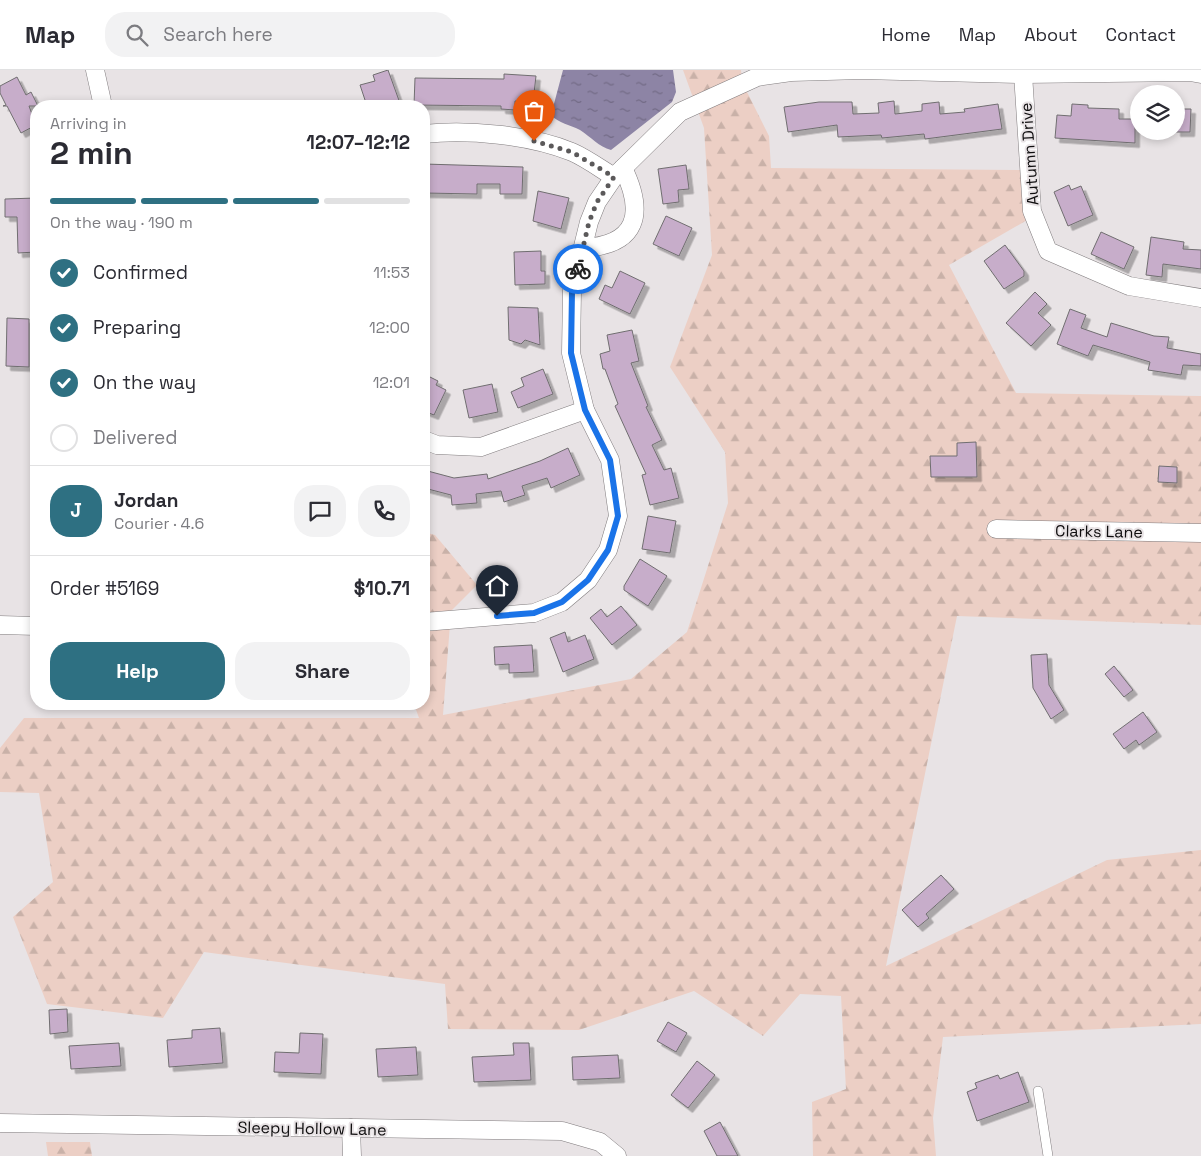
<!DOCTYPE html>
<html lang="en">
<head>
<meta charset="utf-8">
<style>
	body { margin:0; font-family:"Space Grotesk",sans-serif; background:#f2f2f3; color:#2b2b33; height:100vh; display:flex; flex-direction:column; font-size:19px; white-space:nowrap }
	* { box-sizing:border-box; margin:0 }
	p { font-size:16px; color:#7c7c81 }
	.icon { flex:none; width:28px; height:28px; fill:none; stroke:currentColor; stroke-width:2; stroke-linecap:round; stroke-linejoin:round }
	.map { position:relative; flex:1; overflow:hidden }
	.side { position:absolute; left:30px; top:30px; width:400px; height:610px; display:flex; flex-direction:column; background:#fff; border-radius:20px; box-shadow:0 2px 8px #0003 }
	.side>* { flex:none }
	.tools { position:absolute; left:1130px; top:15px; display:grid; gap:10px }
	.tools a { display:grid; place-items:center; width:55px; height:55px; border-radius:50%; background:#fff; box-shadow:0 2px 8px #0003; font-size:25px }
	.pin { position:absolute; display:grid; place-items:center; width:42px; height:42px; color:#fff; margin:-51px -21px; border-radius:50% 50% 50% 0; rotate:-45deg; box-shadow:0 0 5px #0007 }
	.pin .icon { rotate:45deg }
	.courier { position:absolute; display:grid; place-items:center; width:50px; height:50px; margin:-25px; border:4px solid #1a73e8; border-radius:50%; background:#fff; color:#222; box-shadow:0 1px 6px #0007 }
	.summary em { font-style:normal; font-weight:700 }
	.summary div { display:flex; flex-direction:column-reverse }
	.summary { display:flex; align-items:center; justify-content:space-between; height:85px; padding:0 20px }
	h1 { font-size:32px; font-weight:700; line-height:38px }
	.bar { display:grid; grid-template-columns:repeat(4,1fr); gap:8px 5px; align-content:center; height:60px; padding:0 20px }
	.bar i { height:6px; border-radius:4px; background:#e1e1e2 }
	.bar .active { background:#2e7082 }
	.bar p { grid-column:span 4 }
	.line { display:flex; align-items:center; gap:12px; padding:0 20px; border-top:1px solid #e1e1e2 }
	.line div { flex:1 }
	.round { display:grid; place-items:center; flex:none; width:52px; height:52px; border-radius:20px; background:#f2f2f3 }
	ol { padding:0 20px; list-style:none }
	li { display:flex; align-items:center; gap:15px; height:55px }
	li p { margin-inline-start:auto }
	li .icon { padding:5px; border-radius:50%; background:#2e7082; color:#fff; stroke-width:4 }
	li:last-child { color:#7c7c81 }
	li i { width:28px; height:28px; border:2px solid #e1e1e2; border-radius:50% }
	.button { display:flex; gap:10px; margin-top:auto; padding:10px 20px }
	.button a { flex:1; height:58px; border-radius:20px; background:#2e7082; color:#fff; font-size:20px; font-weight:700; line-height:58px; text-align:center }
	.button a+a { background:#f2f2f3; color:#2b2b33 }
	header { display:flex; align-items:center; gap:30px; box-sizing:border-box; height:70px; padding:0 25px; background:#fff; border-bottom:1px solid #e1e1e2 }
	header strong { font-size:24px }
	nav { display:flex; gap:28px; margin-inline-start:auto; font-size:18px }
	.search { width:350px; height:45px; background:#f2f2f3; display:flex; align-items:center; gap:12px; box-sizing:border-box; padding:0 18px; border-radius:20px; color:#7c7c81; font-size:19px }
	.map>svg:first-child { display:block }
</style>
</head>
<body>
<header>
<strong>Map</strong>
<div class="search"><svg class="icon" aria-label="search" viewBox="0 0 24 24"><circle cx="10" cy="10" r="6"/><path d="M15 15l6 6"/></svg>Search here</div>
<nav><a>Home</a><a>Map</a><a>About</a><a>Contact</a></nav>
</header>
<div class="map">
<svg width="1201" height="1086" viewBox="0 0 1201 1086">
	<defs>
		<pattern id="forest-firs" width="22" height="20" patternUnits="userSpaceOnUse" patternTransform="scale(1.25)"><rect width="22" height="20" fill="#eccfc5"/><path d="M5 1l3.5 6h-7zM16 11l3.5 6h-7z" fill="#c9b1a8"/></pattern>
		<pattern id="water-ripples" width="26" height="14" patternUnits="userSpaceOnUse" patternTransform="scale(1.25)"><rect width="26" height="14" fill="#8d84a5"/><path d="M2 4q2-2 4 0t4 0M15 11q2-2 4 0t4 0" fill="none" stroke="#726a85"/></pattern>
		<filter id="shadow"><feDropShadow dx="4.5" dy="4.5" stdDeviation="0" flood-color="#0004"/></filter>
	</defs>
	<rect width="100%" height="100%" fill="#e8e3e5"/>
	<!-- forest -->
	<g fill="url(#forest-firs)">
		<path d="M683,0H741L742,12L769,66L771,98L1023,100L1029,149L949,195L1016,323L1201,326V555L957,546L886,896L1107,790L1201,780V954L943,967L933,1048L936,1086H813L812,1032L846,1019L841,926L800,924L763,966L694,921L579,960L448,959L445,914L204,882L163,948L47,934L13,847L53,812L39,723L0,722V678L24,648H419L414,634H424V462L435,465L477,515L451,541L443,645L631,609L687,562L728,433L725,382L670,297L712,185L704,58Z"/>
		<path d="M46,1072H90L92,1086H48Z"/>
	</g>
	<!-- water -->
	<path fill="url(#water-ripples)" d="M563,0H673L676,22L672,32L611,80C599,77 591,67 580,60C571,55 558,53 551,45Z"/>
	<!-- building -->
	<g fill="#c7adca" stroke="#706e70" filter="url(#shadow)">
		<path d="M388,0L401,36H367L360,15L375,11L373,5Z"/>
		<path d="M504,4L536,6L533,32L515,31V40L501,39V36L414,35L415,8L504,9Z"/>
		<path d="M17,7L26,25L31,22L38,36H29L36,55L21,63L7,36H3L6,35L0,23V16Z"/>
		<path d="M894,31L895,44L922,41V34L939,32L940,44L965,42L964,39L998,34L1002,59L925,69L924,64L882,68L881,65L838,67L837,55L788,62L784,37L819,32H852L853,44L879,43L878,33Z"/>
		<path d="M1072,34L1088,35V38L1119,39V49H1135V73L1055,68L1057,45L1071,46Z"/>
		<path d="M1176,39H1191L1190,62H1176Z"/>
		<path d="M424,94L523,97L522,124H500V114H477V124L424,123Z"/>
		<path d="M686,95L689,119L678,120L679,132L663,134L658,99Z"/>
		<path d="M1069,115L1071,120L1081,116L1093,145L1068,156L1054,122Z"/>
		<path d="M538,121L569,128L561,159L533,151Z"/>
		<path d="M36,128V182L18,183L17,147H5V129Z"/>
		<path d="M666,146L692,158L679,186L653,174Z"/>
		<path d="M1101,162L1134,177L1124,199L1091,184Z"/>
		<path d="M1151,167L1184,172L1183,179L1201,180V199L1163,194L1162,207L1146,205Z"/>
		<path d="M1005,175L1024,201V206L1004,219L984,191Z"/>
		<path d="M541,181V201H545V214L515,215L514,182Z"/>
		<path d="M620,201L645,213L630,244L599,229L605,215L612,218Z"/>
		<path d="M1035,222L1047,234L1038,243L1051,255L1031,276L1006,253Z"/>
		<path d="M508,237L538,238L540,275L525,270L521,274L509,270Z"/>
		<path d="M1070,239L1086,245L1081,258L1107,267L1111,253L1154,266L1169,267L1167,278L1201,284V296L1183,295L1181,305L1148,300L1150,292L1093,275L1088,286L1057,274Z"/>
		<path d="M7,248L29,249V297L6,296Z"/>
		<path d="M632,260L639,291L631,293L648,336L646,337L662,370L652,375L664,400L671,398L679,428L650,435L642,405L646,404L615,336L618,334L605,299H603L600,284L610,281L607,265Z"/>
		<path d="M543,299L553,324L518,338L511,322L524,316L521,308Z"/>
		<path d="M424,304L438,311L436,315L446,320L434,345L424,341Z"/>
		<path d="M492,314L498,342L469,348L463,320Z"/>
		<path d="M976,372L977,407H931L930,386H957V373Z"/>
		<path d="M568,378L580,405L551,418L547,408L522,416L525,425L504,432L501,421L476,424L477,433L452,435L451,425L424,418V400L454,408L487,404L488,409L540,391Z"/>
		<path d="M1159,396L1177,397V413L1158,412Z"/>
		<path d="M648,446L676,451L670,483L642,479Z"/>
		<path d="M640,489L667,506L648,536L624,520V516Z"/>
		<path d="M621,536L637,555L612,575L590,548L601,539L607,547Z"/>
		<path d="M565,562L568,572L585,565L594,589L563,602L550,568Z"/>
		<path d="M532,575L534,602L509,603V594L495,595L494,577Z"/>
		<path d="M1047,584L1049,615L1064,640L1051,649L1033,618L1031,585Z"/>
		<path d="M1114,596L1133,620L1124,627L1105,604Z"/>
		<path d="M1143,642L1157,662L1139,675L1136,670L1124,679L1113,664Z"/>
		<path d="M941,805L954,819L926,844L929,848L918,857L902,840Z"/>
		<path d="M67,939L68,962L50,964L49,940Z"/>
		<path d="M668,952L687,963L676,982L657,971Z"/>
		<path d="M220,958L223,993L169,997L167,970L192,968V960Z"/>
		<path d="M300,963L323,964L321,1004L274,1002L275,982L299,983Z"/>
		<path d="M119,973L121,996L71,999L69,976Z"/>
		<path d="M513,973H529L531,1010L474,1012L472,987L514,985Z"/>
		<path d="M416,977L418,1005L378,1007L376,979Z"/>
		<path d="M618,985L620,1008L573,1010L572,987Z"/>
		<path d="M697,991L715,1005L688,1038L671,1025Z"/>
		<path d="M1018,1002L1029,1032L977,1051L967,1022L977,1018L975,1013L998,1005L1000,1009Z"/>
		<path d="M720,1052L738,1086H717L704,1061Z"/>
	</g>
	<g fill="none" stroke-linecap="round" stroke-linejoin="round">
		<!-- service casing -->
		<g stroke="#807c7e" stroke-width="10">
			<path id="service" d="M1038,1021L1048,1086"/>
		</g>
		<!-- minor casing -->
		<g stroke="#807c7e" stroke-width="19">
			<g id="minor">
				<path d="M95,0L103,36"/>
				<path d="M1023,4L1032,141L1048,181L1129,216L1201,228"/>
				<path d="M424,64C468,59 530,65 572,82C586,88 601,99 614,107"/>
				<path d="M583,178C638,175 645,143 623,98"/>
				<path d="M424,370L437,375L481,377L585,340"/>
				<path d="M996,459L1201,463"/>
				<path d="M424,552L534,543L562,532L588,510L608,480L618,446L610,390L585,340L571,283L572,221L589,152L597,132L614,107L680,42L757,7L791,2L862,0L1023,4L1190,2L1201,4"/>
				<path d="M0,555L36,556"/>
				<path d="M0,1053L562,1061L600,1072L617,1086"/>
				<path d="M351,1058L352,1086"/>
			</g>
		</g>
		<!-- service -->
		<use href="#service" stroke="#fff" stroke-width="9"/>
		<!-- minor -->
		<use href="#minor" stroke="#fff" stroke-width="18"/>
	</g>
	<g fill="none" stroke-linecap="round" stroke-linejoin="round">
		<!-- done -->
		<path stroke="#5b595a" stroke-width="5" stroke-dasharray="0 9" d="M534,71L572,82L614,107L597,132L589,152L578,199"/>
		<!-- route -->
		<path stroke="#1a73e8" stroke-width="6" d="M497,546L534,543L562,532L588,510L608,480L618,446L610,390L585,340L571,283L572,221L578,199"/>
	</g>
	<g text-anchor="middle" stroke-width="4" stroke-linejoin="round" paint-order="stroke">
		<!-- street labels -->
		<g font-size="16" fill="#0f0e0f" stroke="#e8e3e5">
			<text transform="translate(1029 84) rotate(-94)" y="6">Autumn Drive</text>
			<text transform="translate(1099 461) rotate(1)" y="6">Clarks Lane</text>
			<text transform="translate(312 1058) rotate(1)" y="6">Sleepy Hollow Lane</text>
		</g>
	</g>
</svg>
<div class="tools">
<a><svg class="icon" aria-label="layers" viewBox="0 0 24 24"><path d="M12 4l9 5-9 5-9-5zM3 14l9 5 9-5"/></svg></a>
</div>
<div class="pin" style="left:534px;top:71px;background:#ea580c"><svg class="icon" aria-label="bag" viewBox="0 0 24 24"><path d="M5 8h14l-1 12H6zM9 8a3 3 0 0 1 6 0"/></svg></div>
<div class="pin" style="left:497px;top:546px;background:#1f2937"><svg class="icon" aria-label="home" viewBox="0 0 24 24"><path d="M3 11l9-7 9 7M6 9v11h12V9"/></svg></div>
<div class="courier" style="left:578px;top:199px"><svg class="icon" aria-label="bike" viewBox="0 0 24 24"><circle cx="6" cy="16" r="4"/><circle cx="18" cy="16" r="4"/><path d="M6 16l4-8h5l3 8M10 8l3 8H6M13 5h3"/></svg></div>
<section class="side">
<div class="summary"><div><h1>2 min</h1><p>Arriving in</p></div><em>12:07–12:12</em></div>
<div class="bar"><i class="active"></i><i class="active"></i><i class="active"></i><i></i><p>On the way · 190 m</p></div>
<ol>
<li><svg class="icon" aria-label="check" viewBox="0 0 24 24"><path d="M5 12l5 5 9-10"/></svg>Confirmed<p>11:53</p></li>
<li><svg class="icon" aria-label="check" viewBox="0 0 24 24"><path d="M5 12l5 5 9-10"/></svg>Preparing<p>12:00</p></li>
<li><svg class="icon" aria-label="check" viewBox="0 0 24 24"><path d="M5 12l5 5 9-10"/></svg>On the way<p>12:01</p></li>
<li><i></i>Delivered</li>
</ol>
<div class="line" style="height:90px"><b class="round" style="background:#2e7082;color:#fff">J</b><div><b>Jordan</b><p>Courier · 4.6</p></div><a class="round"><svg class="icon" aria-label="chat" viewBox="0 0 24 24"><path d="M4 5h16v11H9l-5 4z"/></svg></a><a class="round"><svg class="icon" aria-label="phone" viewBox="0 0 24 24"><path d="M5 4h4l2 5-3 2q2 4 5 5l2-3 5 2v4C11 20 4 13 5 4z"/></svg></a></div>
<div class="line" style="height:65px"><div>Order #5169</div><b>$10.71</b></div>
<div class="button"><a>Help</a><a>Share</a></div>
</section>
</div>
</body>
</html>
